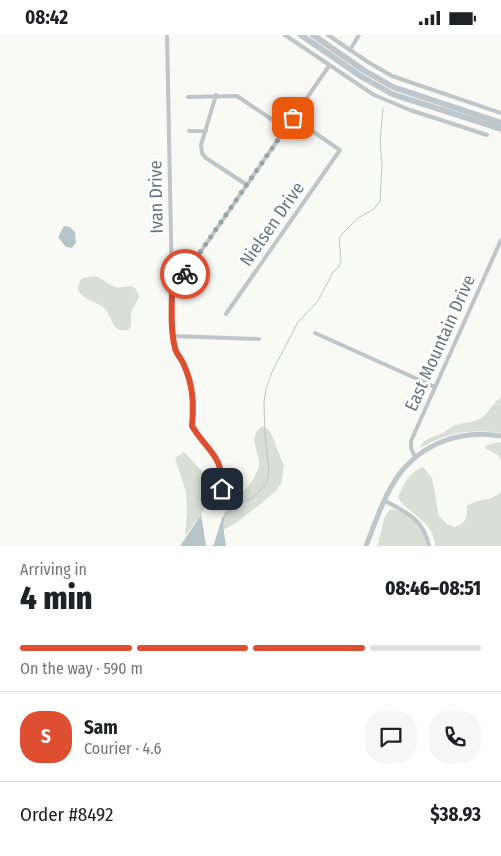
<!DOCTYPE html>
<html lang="en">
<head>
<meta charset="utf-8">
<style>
	body { margin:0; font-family:"Fira Sans Condensed",sans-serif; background:#f6f6f6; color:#202124; height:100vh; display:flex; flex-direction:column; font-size:19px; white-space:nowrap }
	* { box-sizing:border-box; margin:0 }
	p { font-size:16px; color:#757577 }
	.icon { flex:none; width:28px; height:28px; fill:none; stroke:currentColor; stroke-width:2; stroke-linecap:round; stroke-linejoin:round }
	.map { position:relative; height:511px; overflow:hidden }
	.details { display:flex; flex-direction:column; background:#fff; flex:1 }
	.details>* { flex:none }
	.pin { position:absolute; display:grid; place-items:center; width:42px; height:42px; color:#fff; margin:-21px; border-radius:10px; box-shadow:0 2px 8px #0006 }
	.courier { position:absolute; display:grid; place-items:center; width:50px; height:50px; margin:-25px; border:4px solid #de4e31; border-radius:50%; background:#fff; color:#222; box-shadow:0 1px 6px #0007 }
	.overview em { font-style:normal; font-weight:800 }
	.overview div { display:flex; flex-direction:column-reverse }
	.overview { display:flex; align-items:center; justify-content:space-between; height:85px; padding:0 20px }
	h1 { font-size:32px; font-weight:800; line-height:38px }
	.bar { display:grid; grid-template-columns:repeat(4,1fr); gap:8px 5px; align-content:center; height:60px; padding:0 20px }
	.bar i { height:6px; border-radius:4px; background:#e0e0e0 }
	.bar .on { background:#de4e31 }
	.bar p { grid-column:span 4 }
	.line { display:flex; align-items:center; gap:12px; padding:0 20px; border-top:1px solid #e0e0e0 }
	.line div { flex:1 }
	.round { display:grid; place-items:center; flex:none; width:52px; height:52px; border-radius:20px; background:#f6f6f6 }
	.status { display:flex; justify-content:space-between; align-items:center; height:35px; padding:0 25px; background:#fff; direction:ltr }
	.status svg { height:14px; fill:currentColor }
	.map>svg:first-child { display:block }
</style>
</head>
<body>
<div class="status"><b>08:42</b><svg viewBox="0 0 49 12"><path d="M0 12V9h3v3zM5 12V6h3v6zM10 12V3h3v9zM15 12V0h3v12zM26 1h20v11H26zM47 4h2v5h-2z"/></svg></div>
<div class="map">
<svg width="501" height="511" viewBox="0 0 501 511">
	<rect width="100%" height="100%" fill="#f9f9f6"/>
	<!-- green -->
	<g fill="#d9ded6">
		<path d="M95,241C102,243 106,248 113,251C124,256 135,243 139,262L131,277V291L128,295C111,298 113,282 104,273C95,265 68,262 82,243Z"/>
		<path d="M501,363V398C473,393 445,398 420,413C422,403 434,403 442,398C447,396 451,392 456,390C462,388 469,388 475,386C489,382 490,369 501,363Z"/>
		<path d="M263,391L270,396L284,431L281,448L276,456L258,471L236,488L223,495C219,462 246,464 256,438C258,435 260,430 259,427C258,414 247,401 263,391Z"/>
		<path d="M499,407H501V425L498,420L485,413L487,410Z"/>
		<path d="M184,417L208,443L211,451L210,462L201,480L185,501L187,475L186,457L175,423Z"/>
		<path d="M423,432L432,443L439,481L447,489L455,492C467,487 467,483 467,471C480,462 489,468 501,457V511H435C433,483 407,480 398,462C403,450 410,436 423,432Z"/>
		<path d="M390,474C409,475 424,493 427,511H377C382,499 381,484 390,474Z"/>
	</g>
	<!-- water -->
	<g fill="#b8c5c8">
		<path d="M64,191L70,192L75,197L76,208L72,213L66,212L58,202Z"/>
		<path d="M201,480L206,511H180Z"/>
		<path d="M225,480L223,490L226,511H212L214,509L222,483Z"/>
	</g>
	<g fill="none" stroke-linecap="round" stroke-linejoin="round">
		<!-- stream -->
		<path stroke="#b8c5c8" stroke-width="1" d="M225,480L241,468L254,462L267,447L269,436L265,400L264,367L266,354L272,337L298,287L318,266L333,237L339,232L341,224L339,204L342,199L358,183L374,174L380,166L382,129L380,107L383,73"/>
		<!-- minor -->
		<g stroke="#c0c5c8" stroke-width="4">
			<path d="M167,0L173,301L175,316L183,328L191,348L194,370L192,391C207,415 230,428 221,460"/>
			<path d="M285,0L374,60L410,75L487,100"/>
			<path d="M328,0L368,27L392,41L501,78"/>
			<path d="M350,15L359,0"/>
			<path d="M216,60L201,110L202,118L206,123L247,150"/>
			<path d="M188,62L237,61L286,94"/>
			<path d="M189,96H206"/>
			<path d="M172,250L177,251L329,31"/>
			<path d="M226,279L340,115L293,83"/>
			<path d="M315,298L435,352"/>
			<path d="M173,301L259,304"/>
			<path d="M415,422L411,413V406L501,205"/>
			<path d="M385,466C408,478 423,484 429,511"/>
		</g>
		<!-- major -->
		<path stroke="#c0c7cc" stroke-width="5" d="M366,511C375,488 384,461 398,441C422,408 462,394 501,401"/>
		<!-- highway -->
		<g stroke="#c0c7cc" stroke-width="6">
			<path d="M301,0L362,42L392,59L501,94"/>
			<path d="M313,0L365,36L393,52L501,88"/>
		</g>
	</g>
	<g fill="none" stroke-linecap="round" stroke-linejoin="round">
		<!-- done -->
		<path stroke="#99a4a9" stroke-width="5" stroke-dasharray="0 9" d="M185,239L293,83"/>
		<!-- route -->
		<path stroke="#de4e31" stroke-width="6" d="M185,239L177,251L172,250C172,271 170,293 175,313C176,319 182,324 184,330C193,350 194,369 192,391C207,416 224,421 222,454"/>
	</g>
	<g text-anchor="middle" stroke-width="5" stroke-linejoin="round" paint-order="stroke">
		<!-- street labels -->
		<g font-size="18" fill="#657680" stroke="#fff">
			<text transform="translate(156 162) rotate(-91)" y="6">Ivan Drive</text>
			<text transform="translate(272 189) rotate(-55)" y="6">Nielsen Drive</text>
			<text transform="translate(440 308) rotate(-66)" y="6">East Mountain Drive</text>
		</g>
	</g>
</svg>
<div class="pin" style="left:293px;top:83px;background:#ea580c"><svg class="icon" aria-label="bag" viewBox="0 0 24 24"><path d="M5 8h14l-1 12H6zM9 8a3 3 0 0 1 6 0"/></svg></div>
<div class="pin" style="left:222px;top:454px;background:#1f2937"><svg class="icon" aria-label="home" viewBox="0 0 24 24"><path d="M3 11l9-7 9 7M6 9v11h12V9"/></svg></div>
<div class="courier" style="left:185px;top:239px"><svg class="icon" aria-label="bike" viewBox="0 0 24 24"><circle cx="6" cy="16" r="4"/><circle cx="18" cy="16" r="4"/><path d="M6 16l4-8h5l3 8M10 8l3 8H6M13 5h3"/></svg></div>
</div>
<section class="details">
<div class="overview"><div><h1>4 min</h1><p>Arriving in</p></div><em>08:46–08:51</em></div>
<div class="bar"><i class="on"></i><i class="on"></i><i class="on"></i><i></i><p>On the way · 590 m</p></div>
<div class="line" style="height:90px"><b class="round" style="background:#de4e31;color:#fff">S</b><div><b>Sam</b><p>Courier · 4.6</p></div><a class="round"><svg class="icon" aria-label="chat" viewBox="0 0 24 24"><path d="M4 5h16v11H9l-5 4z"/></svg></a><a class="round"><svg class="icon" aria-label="phone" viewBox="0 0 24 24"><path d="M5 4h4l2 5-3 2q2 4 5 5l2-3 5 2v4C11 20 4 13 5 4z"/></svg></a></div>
<div class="line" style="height:65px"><div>Order #8492</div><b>$38.93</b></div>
</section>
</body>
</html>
